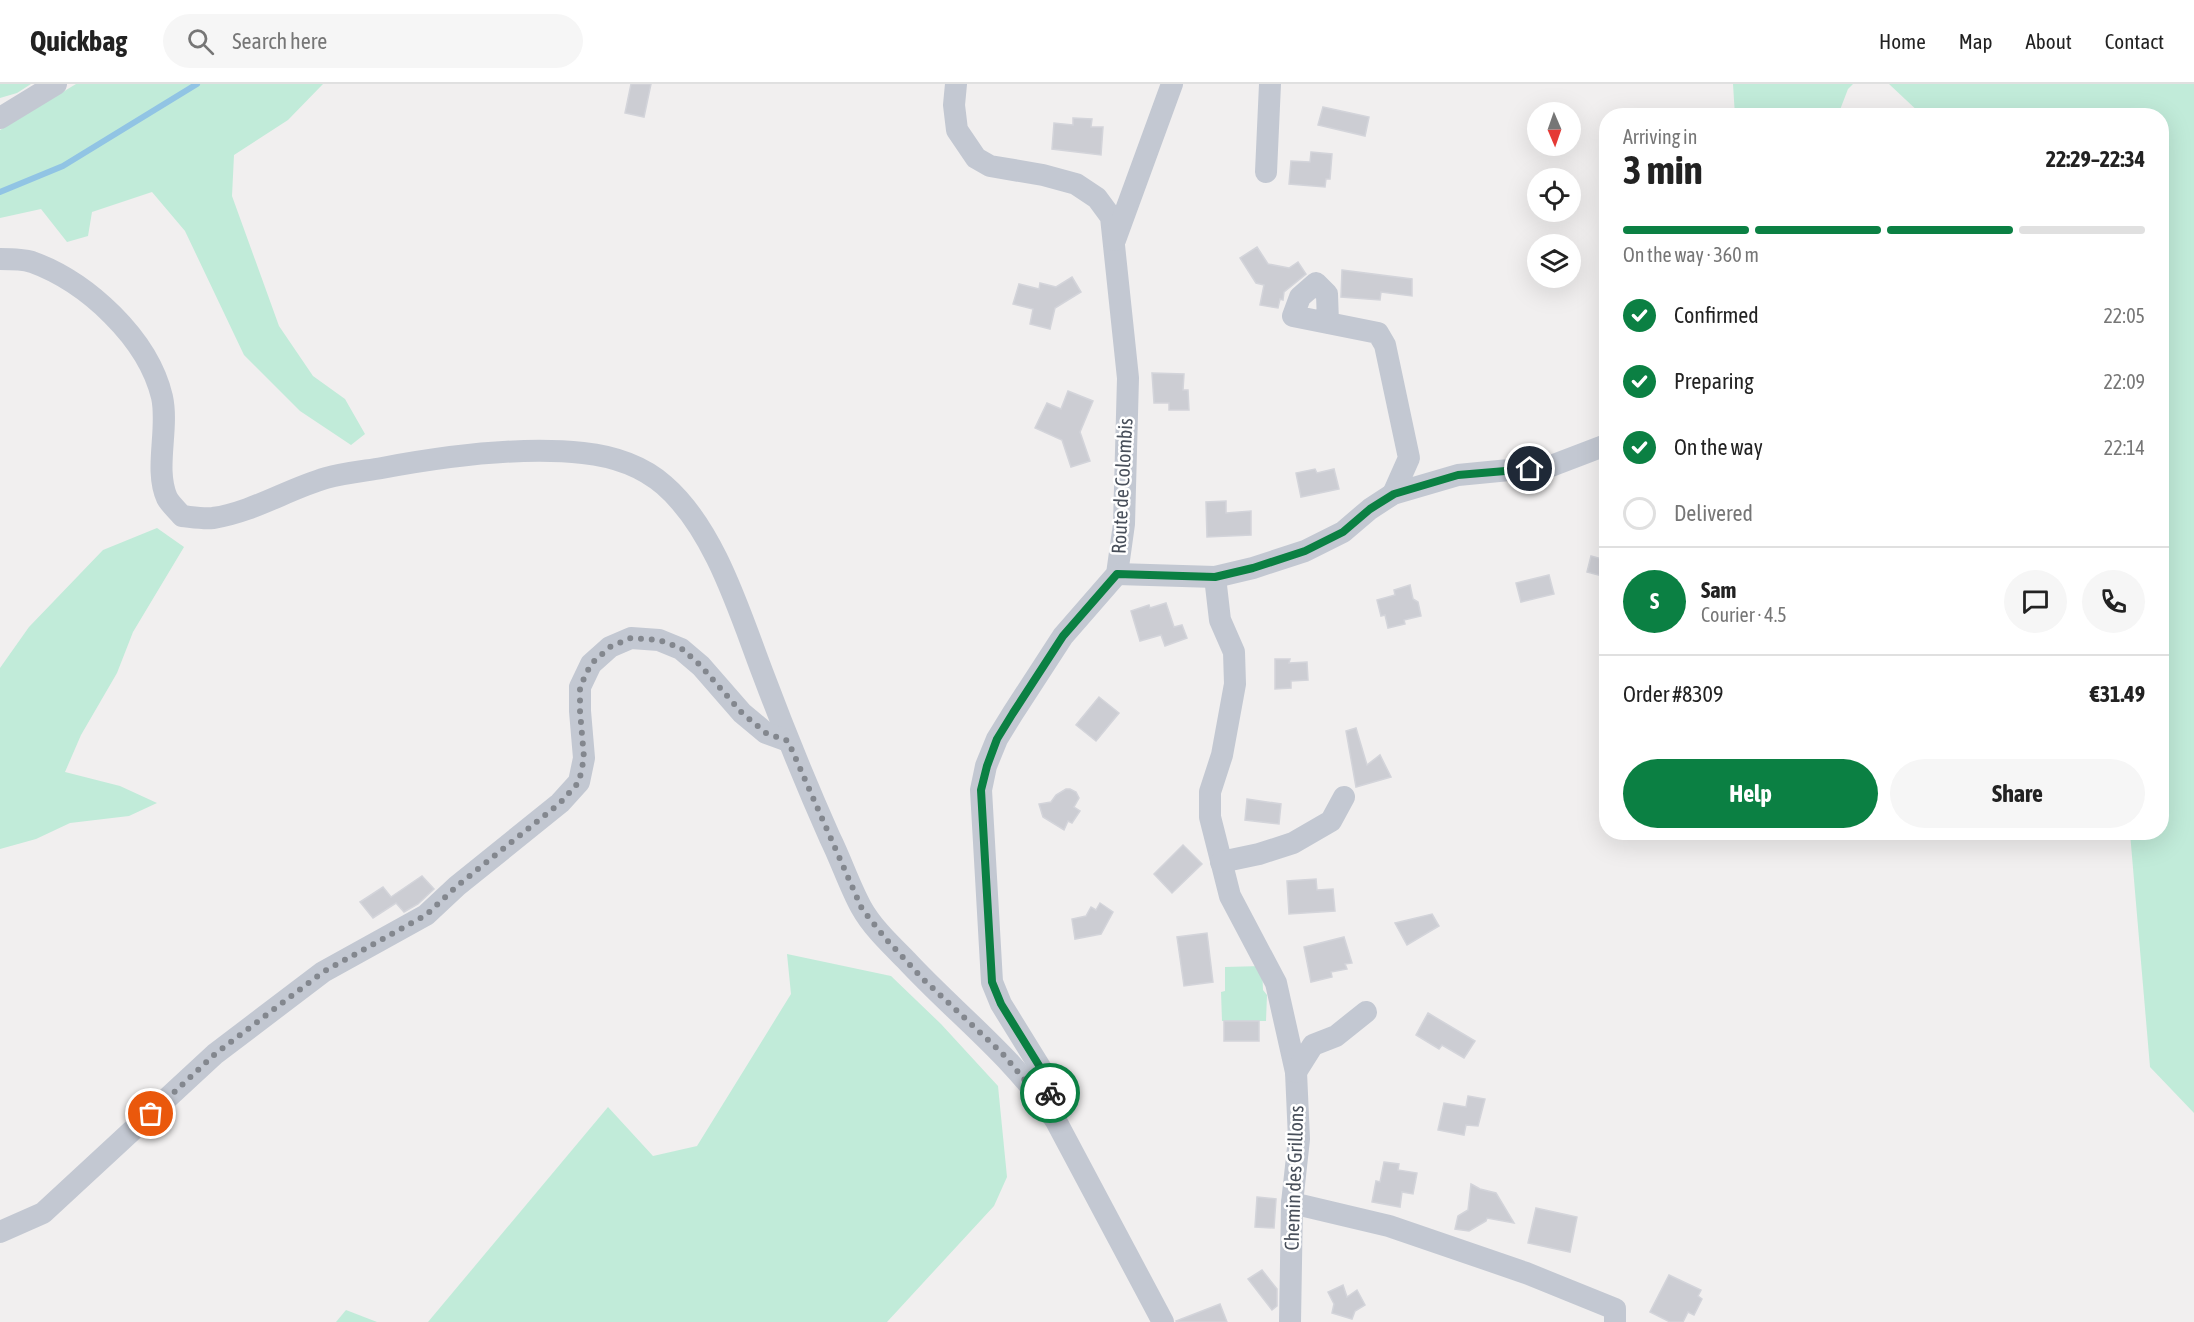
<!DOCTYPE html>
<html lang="en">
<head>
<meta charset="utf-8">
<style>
	body { margin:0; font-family:"Asap Condensed",sans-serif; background:#f6f6f6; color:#222; height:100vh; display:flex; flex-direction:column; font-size:22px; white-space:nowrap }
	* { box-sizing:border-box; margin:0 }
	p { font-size:20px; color:#767676 }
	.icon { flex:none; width:33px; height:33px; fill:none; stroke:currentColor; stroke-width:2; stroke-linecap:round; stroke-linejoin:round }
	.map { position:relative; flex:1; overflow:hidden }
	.sheet { position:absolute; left:1599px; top:24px; width:570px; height:732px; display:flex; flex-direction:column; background:#fff; border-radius:24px; box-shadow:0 6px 24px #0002 }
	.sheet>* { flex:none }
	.needle { width:39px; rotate:178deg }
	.fabs { position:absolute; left:1527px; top:18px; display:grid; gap:12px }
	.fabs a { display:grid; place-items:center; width:54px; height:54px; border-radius:50%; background:#fff; box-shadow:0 6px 24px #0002; font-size:30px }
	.pin { position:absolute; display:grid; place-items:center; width:51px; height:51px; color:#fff; margin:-26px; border:3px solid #fff; border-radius:50%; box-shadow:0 2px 6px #0007 }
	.courier { position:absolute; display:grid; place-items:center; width:60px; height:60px; margin:-30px; border:4px solid #0b8043; border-radius:50%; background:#fff; color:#222; box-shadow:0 2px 8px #0007 }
	.overview em { font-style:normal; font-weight:700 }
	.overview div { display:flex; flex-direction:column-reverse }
	.overview { display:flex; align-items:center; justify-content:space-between; height:102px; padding:0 24px }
	h1 { font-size:39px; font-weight:700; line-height:45px }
	.bar { display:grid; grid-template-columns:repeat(4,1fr); gap:9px 6px; align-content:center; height:72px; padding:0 24px }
	.bar i { height:8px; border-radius:4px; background:#e0e0e0 }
	.bar .selected { background:#0b8043 }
	.bar p { grid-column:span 4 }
	.line { display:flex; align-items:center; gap:15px; padding:0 24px; border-top:2px solid #e0e0e0 }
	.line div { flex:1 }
	.round { display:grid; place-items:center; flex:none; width:63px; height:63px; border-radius:32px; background:#f6f6f6 }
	ol { padding:0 24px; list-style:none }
	li { display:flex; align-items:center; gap:18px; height:66px }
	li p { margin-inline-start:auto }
	li .icon { padding:6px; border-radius:50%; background:#0b8043; color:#fff; stroke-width:4 }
	li:last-child { color:#767676 }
	li i { width:33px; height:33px; border:3px solid #e0e0e0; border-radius:50% }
	.cta { display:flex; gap:12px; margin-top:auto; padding:12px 24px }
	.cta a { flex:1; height:69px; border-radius:36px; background:#0b8043; color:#fff; font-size:24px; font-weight:700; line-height:69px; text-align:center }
	.cta a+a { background:#f6f6f6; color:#222 }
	header { display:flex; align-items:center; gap:36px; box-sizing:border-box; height:84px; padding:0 30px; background:#fff; border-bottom:2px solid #e0e0e0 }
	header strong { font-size:28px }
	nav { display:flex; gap:33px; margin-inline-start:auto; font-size:21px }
	.search { width:420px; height:54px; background:#f6f6f6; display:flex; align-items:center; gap:15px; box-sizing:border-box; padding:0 21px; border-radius:33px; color:#767676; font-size:22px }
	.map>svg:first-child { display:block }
</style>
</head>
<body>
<header>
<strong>Quickbag</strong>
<div class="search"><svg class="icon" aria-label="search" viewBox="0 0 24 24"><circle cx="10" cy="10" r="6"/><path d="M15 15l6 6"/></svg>Search here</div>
<nav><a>Home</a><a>Map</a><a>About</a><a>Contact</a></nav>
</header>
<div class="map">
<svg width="2194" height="1238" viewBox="0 0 2194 1238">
	<rect width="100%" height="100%" fill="#f1efef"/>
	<!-- green -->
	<g fill="#c1ebd9">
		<path d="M0,0H31L17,9L0,14Z"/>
		<path d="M76,0H323L288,36L234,71L232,112L279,242L313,292L345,315L365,350L351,361L300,327L244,271L185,147L152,108L92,128L88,152L67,158L41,125L0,134V46Z"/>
		<path d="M1733,0H1853L1848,5L1838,31L1735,32Z"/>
		<path d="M1889,0H2194V1029L2150,983L2130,749L2162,748V32L1922,31Z"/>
		<path d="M157,444L184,463L133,548L117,589L81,651L65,688L120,702L157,719L129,732L70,739L36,755L0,765V584L29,543L103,466Z"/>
		<path d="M787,870L891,892L941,940L998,1002L1007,1093L994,1122L887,1238H428L608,1023L653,1072L697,1062L791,910Z"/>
		<path d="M1262,882L1263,906L1267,911L1266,937H1222L1221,908L1225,907V883Z"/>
		<path d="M346,1226L377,1238H336Z"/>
	</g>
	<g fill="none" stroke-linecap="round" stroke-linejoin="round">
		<!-- stream -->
		<path stroke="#91c4e4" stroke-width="6" d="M0,108L63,82L197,0"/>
	</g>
	<!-- building -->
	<g fill="#cccdd3" stroke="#d3d4da" stroke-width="1.5">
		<path d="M631,0H651L644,33L625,29Z"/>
		<path d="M1323,23L1369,33L1365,52L1318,41Z"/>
		<path d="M1073,34L1092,35L1091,43H1103L1101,71L1052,65L1054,39L1073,41Z"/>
		<path d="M1311,68L1332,70L1330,95H1326L1325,103L1289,100L1291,77L1310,78Z"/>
		<path d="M1257,163L1268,180L1289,184L1298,178L1306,190L1284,208L1283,216L1280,215L1278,224L1260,221L1264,201L1256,199L1240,174Z"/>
		<path d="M1342,186L1412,195V212L1381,208L1380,216L1341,213Z"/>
		<path d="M1072,193L1081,208L1055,224L1050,245L1030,240L1033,225L1013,220L1019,200L1039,205L1040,199L1056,203Z"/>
		<path d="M1152,289L1184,290L1183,306H1188L1189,326H1169V319H1154Z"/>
		<path d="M1068,307L1093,317L1080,348L1090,377L1071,383L1062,356L1035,344L1047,319L1061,325Z"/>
		<path d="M1315,385L1317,389L1334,385L1339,405L1301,413L1296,389Z"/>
		<path d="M1226,417V429L1251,427V451L1207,453L1206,418Z"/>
		<path d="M1591,472L1606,476V493L1587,488Z"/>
		<path d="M1549,491L1554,510L1521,518L1516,499Z"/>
		<path d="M1410,501L1413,515L1418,518L1421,532L1404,536L1405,540L1388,544L1385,531L1381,532L1377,516L1395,511L1394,506Z"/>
		<path d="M1166,519L1174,543L1182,541L1187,554L1165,562L1161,551L1140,557L1131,527L1149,521L1150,524Z"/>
		<path d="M1275,575H1290L1289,579L1307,578L1308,596L1291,597V604L1275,605Z"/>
		<path d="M1099,613L1119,629L1096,657L1076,641Z"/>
		<path d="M1356,644L1367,681L1380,671L1391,693L1356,703L1346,647Z"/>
		<path d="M1066,705H1070L1076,708L1079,714L1074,723L1080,727L1072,739L1068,737L1064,746L1043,733L1039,720L1051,718L1056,711Z"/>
		<path d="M1247,715L1281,720L1279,740L1245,736Z"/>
		<path d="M1183,761L1202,780L1172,809L1154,790Z"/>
		<path d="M422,792L434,805L418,820L404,828L396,819L373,834L360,818L383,803L391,813Z"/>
		<path d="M1316,795L1317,806L1333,805L1335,827L1289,830L1287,797Z"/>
		<path d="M1100,819L1113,828L1101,850L1075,855L1072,835L1086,832L1091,823L1096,826Z"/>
		<path d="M1432,830L1439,842L1407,861L1395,839Z"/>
		<path d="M1207,849L1213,898L1184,902L1177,853Z"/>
		<path d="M1344,853L1352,879L1345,880L1347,885L1331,888L1332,893L1311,898L1304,863Z"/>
		<path d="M1428,929L1475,957L1464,974L1442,961L1439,965L1416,951Z"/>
		<rect x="1224" y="937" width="35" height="20"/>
		<path d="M1468,1012L1485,1015L1478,1042L1466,1041L1464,1051L1438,1046L1444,1019L1466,1023Z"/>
		<path d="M1384,1078L1399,1080L1398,1086L1417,1089L1413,1110L1402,1108L1400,1123L1372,1118L1376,1097L1380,1098Z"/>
		<path d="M1471,1100L1480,1105L1496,1109L1514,1139L1487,1134L1486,1137L1469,1147L1455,1145L1458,1132L1468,1126Z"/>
		<path d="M1257,1113L1276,1115L1274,1144L1255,1143Z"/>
		<path d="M1536,1124L1577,1133L1570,1168L1528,1159Z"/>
		<path d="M1262,1186L1277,1205V1222L1272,1226L1248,1195Z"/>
		<path d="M1669,1191L1701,1206L1698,1212L1702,1215L1694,1231L1688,1228L1683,1238H1670L1650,1228Z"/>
		<path d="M1343,1201L1347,1213L1357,1206L1365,1221L1355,1227L1352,1235L1332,1229L1334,1220L1328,1208Z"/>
		<path d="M1220,1220L1227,1238H1177L1176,1237Z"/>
	</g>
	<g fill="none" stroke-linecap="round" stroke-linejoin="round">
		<!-- minor -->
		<g stroke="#c3c8d2" stroke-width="22">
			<path d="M956,0L954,21L957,46L976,74L990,82L1043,91L1076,100L1097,114L1111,133L1128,294L1124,440L1117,490L1063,552L1013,629L997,655L986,682L981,706L992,898L1001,920L1048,996L1050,1013L1046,1021"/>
			<path d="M0,34L56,0"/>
			<path d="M1266,88L1270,0"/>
			<path d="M1115,156L1172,0"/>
			<path d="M0,175C10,175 23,175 32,178C87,198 148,254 162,313C169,345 154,385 167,414C170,420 177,426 182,432C192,433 203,435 213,434C253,428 288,405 326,394C344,389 364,387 382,384C446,372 519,362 583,369C612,372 642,382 664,401C715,445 740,530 763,590C784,646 806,700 830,754C841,776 849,801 861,823C872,843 890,860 906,876C956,930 1016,975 1056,1037L1163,1238"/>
			<path d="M1328,239L1293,232L1300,213L1316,199L1327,210L1328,239L1378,249L1385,261L1409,374L1393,410"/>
			<path d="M1117,490L1215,493L1253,484L1305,467L1343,448L1370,425L1393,410L1458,391L1551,382L1606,361"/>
			<path d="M1215,493L1220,536L1234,568L1235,600L1222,671L1210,708V733L1230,812L1276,899L1296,988L1299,1055L1292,1119L1290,1238"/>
			<path d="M1221,778L1259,770L1293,759L1331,737L1344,713"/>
			<path d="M1296,988L1313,961L1336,952L1366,928"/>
			<path d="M1292,1119L1389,1142L1526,1189L1615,1225V1238"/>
			<path d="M0,1148L43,1129L215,970L323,888L426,831L457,802L560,719L579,698L584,674L580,627V603L591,580L610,563L631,554L659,556L681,565L701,582L742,629L766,649L788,657"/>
		</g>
	</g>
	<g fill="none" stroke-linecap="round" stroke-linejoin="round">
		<!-- done -->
		<path stroke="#83878e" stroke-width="6" stroke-dasharray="0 10.8" d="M151,1030L215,970L323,888L426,831L457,802L560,719L579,698L584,674L580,627V603L591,580L610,563L631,554L659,556L681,564L701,582L742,629L766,649L788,657L862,825L886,855L923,895L1002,969L1046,1021L1050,1009"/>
		<!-- route -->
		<path stroke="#0b8043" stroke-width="8" d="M1050,1009L1048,996L1001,920L992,898L981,706L987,682L997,655L1013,629L1063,552L1117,490L1215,493L1253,484L1305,467L1343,448L1370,425L1394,410L1458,391L1530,385"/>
	</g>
	<g text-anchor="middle" stroke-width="5" stroke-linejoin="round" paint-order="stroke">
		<!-- street labels -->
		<g font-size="20" fill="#484f5a" stroke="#fff">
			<text transform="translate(1122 402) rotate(-87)" y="7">Route de Colombis</text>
			<text transform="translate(1294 1094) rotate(-88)" y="7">Chemin des Grillons</text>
		</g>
	</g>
</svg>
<div class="fabs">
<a><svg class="needle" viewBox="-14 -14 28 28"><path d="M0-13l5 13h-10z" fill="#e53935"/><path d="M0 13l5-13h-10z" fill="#767676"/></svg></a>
<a><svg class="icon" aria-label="locate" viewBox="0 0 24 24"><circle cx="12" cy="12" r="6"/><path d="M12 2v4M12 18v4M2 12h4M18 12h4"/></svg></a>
<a><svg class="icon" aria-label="layers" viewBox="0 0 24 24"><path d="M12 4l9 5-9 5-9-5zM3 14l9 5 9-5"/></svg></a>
</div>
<div class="pin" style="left:151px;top:1030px;background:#ea580c"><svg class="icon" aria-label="bag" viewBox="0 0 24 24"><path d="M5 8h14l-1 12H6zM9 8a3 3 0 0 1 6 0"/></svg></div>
<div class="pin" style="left:1530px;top:385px;background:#1f2937"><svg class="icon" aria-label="home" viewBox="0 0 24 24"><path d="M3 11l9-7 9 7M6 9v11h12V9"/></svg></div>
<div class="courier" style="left:1050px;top:1009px"><svg class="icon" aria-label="bike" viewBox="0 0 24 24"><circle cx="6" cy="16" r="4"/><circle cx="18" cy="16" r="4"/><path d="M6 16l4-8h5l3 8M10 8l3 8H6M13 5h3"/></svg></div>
<section class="sheet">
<div class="overview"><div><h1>3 min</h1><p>Arriving in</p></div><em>22:29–22:34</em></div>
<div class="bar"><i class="selected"></i><i class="selected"></i><i class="selected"></i><i></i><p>On the way · 360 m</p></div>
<ol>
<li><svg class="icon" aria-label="check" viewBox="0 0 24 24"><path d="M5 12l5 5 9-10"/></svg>Confirmed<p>22:05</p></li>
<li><svg class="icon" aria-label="check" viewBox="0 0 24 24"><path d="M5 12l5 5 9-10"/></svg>Preparing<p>22:09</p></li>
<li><svg class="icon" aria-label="check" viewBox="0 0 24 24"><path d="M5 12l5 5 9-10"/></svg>On the way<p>22:14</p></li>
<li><i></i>Delivered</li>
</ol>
<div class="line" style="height:108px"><b class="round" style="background:#0b8043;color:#fff">S</b><div><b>Sam</b><p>Courier · 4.5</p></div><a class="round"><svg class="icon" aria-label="chat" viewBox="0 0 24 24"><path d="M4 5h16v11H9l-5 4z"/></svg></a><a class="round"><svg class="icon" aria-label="phone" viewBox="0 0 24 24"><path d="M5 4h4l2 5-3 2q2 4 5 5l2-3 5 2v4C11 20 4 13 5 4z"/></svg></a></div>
<div class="line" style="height:78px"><div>Order #8309</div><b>€31.49</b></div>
<div class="cta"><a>Help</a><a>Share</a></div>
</section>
</div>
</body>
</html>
